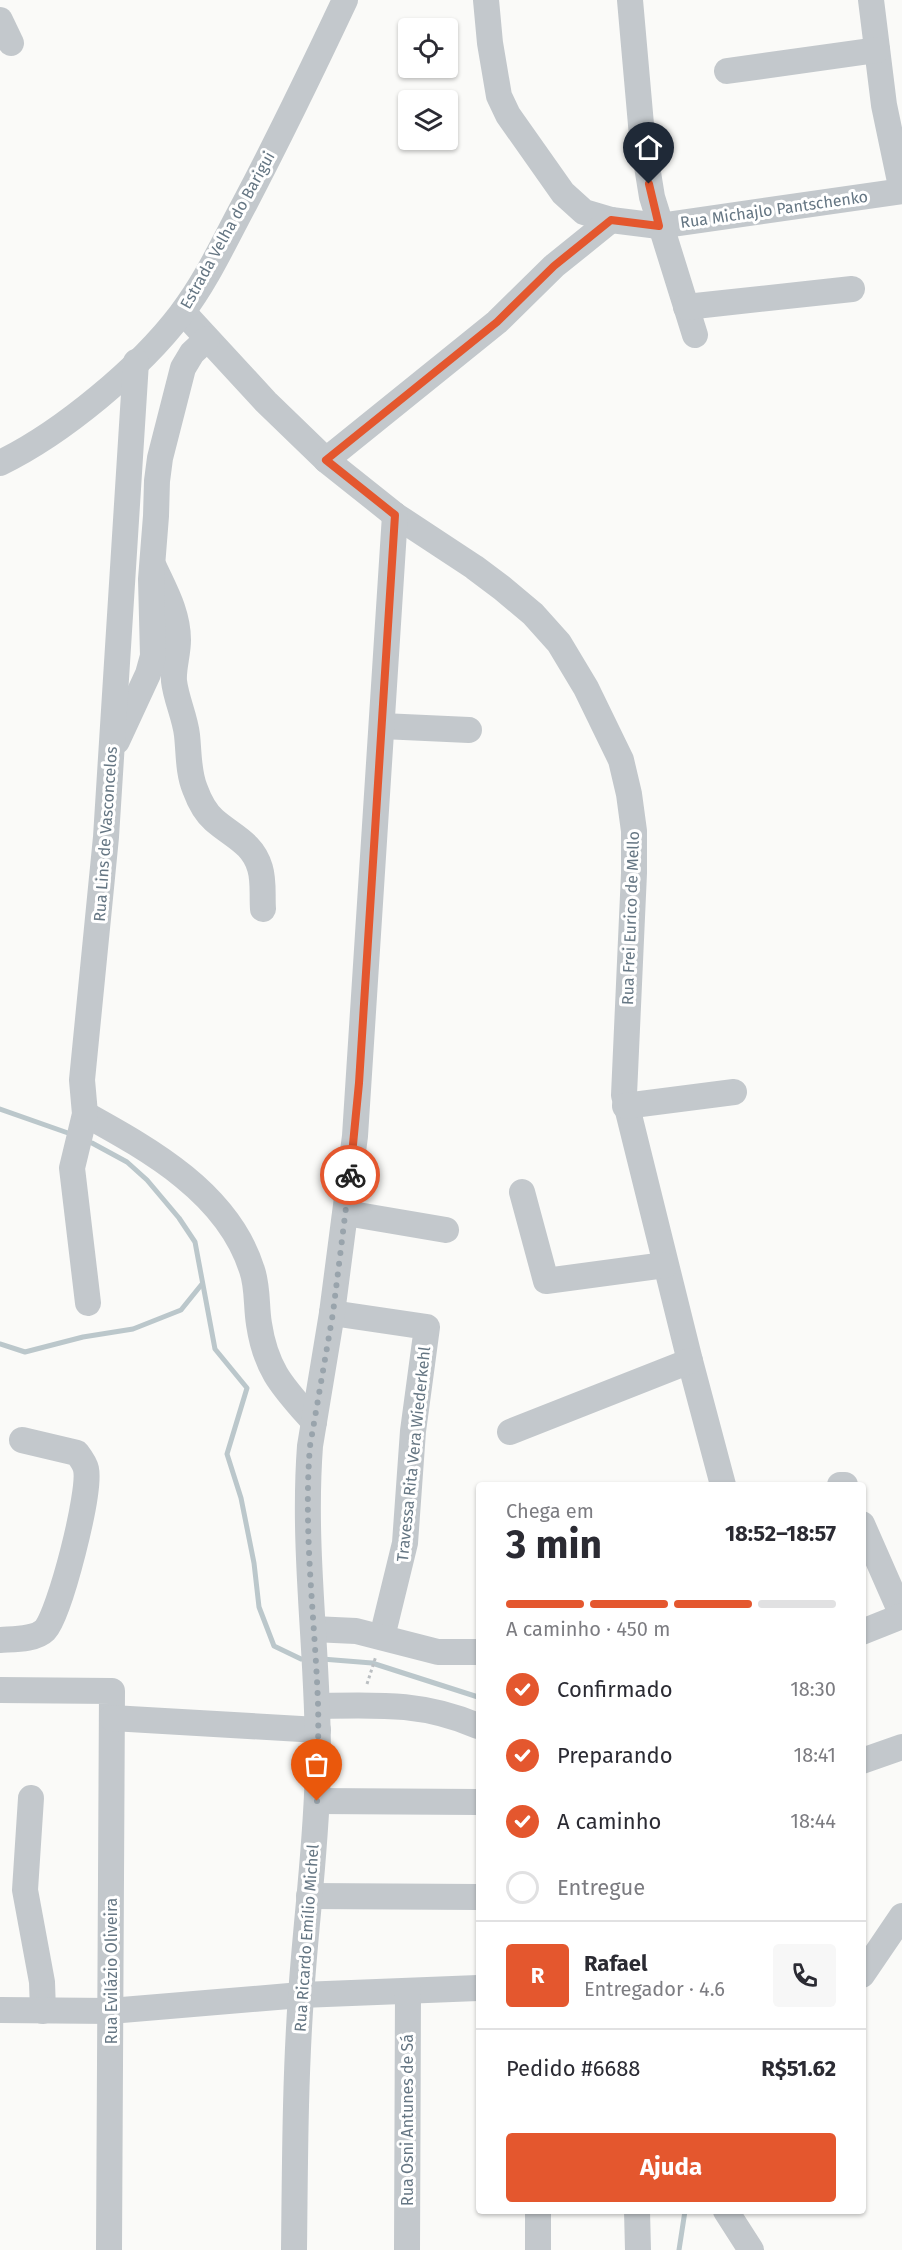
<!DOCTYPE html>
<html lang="pt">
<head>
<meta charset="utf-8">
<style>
	body { margin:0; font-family:"Fira Sans",sans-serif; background:#f7f7f7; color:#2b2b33; height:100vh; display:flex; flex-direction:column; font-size:22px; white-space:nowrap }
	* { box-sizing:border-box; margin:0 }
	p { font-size:20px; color:#7c7c81 }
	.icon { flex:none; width:33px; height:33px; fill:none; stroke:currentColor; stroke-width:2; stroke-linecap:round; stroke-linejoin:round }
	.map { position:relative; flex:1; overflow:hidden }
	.drawer { position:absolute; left:476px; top:1482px; width:390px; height:732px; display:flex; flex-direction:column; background:#fff; border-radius:6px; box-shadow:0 2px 4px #0004 }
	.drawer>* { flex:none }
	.tools { position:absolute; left:398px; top:18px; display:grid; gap:12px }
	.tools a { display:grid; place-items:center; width:60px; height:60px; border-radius:6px; background:#fff; box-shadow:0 2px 4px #0004; font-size:30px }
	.pin { position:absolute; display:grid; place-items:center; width:51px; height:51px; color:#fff; margin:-62px -26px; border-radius:50% 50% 50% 0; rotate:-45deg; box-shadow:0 0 6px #0007 }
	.pin .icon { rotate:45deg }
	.courier { position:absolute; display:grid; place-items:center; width:60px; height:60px; margin:-30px; border:4px solid #e4572e; border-radius:50%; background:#fff; color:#222; box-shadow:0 2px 8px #0007 }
	.overview em { font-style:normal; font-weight:700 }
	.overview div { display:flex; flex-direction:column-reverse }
	.overview { display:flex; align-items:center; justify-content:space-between; height:102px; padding:0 30px }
	h1 { font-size:39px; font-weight:700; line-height:45px }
	.bar { display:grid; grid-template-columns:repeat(4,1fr); gap:9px 6px; align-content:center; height:72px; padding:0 30px }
	.bar i { height:8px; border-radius:4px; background:#e1e1e2 }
	.bar .on { background:#e4572e }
	.bar p { grid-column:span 4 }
	.line { display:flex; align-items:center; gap:15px; padding:0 30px; border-top:2px solid #e1e1e2 }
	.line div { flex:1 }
	.round { display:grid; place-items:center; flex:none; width:63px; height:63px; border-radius:6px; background:#f7f7f7 }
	ol { padding:0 30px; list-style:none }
	li { display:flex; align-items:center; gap:18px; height:66px }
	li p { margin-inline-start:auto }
	li .icon { padding:6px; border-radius:50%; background:#e4572e; color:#fff; stroke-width:4 }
	li:last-child { color:#7c7c81 }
	li i { width:33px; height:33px; border:3px solid #e1e1e2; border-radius:50% }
	.cta { display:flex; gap:12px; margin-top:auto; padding:12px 30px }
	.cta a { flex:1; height:69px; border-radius:6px; background:#e4572e; color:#fff; font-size:24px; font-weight:700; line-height:69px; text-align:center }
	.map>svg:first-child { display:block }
</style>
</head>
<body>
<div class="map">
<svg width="902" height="2250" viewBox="0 0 902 2250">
	<rect width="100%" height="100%" fill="#fafaf8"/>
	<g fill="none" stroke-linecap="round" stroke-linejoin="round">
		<!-- stream -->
		<g stroke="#bbc7cb" stroke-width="5">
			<path d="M0,1109L68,1133"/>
			<path d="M92,1143L127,1162L147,1180L179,1218L195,1242L215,1349L247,1388L227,1454L241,1498L254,1563L259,1607L274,1646L301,1659H307"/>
			<path d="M0,1344L25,1352L83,1337L133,1329L181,1310L202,1284"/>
			<path d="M322,1659L372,1663L478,1697"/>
			<path d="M679,2250L685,2211"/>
		</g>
		<!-- path -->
		<path stroke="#bbbfc2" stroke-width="3" stroke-dasharray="3 3" stroke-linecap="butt" d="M367,1684L376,1656"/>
		<!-- minor -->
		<g stroke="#c3c8cc" stroke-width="26">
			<path d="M486,0L490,43L499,96L508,115L563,193L584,212L611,220L659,226L902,191L884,105L871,0"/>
			<path d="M630,0L642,136L652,197L695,335"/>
			<path d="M0,20L11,43"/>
			<path d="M727,71L877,50"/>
			<path d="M686,307L852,289"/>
			<path d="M183,312L266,402L326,460L395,515L474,567L502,588L533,614L559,643L586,688L621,760L629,794L634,831V873L624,1095L690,1361L723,1485"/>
			<path d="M326,460L497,322L554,266L611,220"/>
			<path d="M0,463C62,433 140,368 181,314C207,280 225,240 245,203C280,136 313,68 345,0"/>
			<path d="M154,567C165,591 178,613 178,640C178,654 173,668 174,681C176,699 185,717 187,735C189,753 188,772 195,789C199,800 205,812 214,820C232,836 253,843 260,868C264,881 262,895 263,909"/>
			<path d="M382,726L469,730"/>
			<path d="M117,741L148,674L153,656L151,579L156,516L157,481L160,458L183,368L192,353L207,339"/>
			<path d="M625,1106L734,1092"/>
			<path d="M85,1114C150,1150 228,1193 252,1270C258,1287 256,1306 259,1324C266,1371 284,1388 314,1422"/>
			<path d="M522,1192L546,1281L665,1265"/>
			<path d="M346,1213L446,1230"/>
			<path d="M88,1303L72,1168L85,1114L82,1080L106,837L136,362"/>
			<path d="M332,1313L427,1327L413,1431L405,1543L382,1637"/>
			<path d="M510,1432L690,1361"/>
			<path d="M840,1485H845"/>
			<path d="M862,1524L902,1615"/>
			<path d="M313,1629L356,1631L438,1652H478"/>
			<path d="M862,1632L902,1616"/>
			<path d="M0,1640C13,1639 35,1640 45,1630C60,1613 91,1492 86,1469C85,1464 80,1457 77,1453L22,1440"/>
			<path d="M0,1690L112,1691L109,2250"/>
			<path d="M318,1706C377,1705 422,1702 478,1726"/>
			<path d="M112,1718L318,1730"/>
			<path d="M862,1761L902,1747"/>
			<path d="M31,1798L25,1890L42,1982L43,2011"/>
			<path d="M317,1801L478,1802"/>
			<path d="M309,1896L478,1897"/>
			<path d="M862,1975L902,1916"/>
			<path d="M0,2010L110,2011L301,1995L478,1988"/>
			<path d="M538,2211V2250"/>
			<path d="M637,2211L638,2250"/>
			<path d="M726,2211L751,2250"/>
			<path d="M294,2250C295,2165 295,2080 301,1996C306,1919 317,1842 318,1764C319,1658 302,1553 310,1446L332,1313L355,1136L395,515"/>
			<path d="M407,2250L408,1991"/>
		</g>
	</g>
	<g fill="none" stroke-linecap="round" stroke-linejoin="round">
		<!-- done -->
		<path stroke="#99a4ac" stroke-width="6" stroke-dasharray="0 10.8" d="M317,1801C317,1769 319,1736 318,1704C315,1618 303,1533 310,1446L333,1313L350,1175"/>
		<!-- route -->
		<path stroke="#e4572e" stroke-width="8" d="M350,1175L359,1083L395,515L326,460L497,322L554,266L611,220L659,226L649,184"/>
	</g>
	<g text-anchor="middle" stroke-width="6" stroke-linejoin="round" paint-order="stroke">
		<!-- street labels -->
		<g font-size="16" fill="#657683" stroke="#fff">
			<text transform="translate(774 209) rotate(-8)" y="6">Rua Michajlo Pantschenko</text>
			<text transform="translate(227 230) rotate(-61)" y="6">Estrada Velha do Barigui</text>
			<text transform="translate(105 834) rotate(-86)" y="6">Rua Lins de Vasconcelos</text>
			<text transform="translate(630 918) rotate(-88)" y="6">Rua Frei Eurico de Mello</text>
			<text transform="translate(413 1454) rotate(-84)" y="6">Travessa Rita Vera Wiederkehl</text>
			<text transform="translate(306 1938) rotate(-86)" y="6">Rua Ricardo Emílio Michel</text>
			<text transform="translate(111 1971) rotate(-90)" y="6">Rua Evilázio Oliveira</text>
			<text transform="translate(407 2120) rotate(-90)" y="6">Rua Osni Antunes de Sá</text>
		</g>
	</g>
</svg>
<div class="tools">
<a><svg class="icon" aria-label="locate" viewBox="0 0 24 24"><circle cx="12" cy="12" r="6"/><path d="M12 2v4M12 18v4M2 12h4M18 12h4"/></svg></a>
<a><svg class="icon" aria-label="layers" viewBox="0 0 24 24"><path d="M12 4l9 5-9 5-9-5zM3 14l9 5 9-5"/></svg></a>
</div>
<div class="pin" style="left:317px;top:1801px;background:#ea580c"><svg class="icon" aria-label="bag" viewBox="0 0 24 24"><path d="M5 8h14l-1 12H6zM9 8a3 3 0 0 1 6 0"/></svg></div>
<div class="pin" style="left:649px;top:184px;background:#1f2937"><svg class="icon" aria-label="home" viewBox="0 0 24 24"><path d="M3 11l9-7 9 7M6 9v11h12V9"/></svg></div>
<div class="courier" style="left:350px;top:1175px"><svg class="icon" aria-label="bike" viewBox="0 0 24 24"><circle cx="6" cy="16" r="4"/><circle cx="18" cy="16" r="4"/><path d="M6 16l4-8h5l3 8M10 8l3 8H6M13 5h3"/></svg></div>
<section class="drawer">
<div class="overview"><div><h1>3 min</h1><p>Chega em</p></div><em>18:52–18:57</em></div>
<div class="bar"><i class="on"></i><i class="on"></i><i class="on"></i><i></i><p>A caminho · 450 m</p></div>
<ol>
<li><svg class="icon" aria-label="check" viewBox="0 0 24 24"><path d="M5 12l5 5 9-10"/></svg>Confirmado<p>18:30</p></li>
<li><svg class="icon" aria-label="check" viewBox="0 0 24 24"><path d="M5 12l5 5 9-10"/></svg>Preparando<p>18:41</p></li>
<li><svg class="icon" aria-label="check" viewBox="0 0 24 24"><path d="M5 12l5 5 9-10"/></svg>A caminho<p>18:44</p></li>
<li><i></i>Entregue</li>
</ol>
<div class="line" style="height:108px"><b class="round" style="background:#e4572e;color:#fff">R</b><div><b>Rafael</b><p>Entregador · 4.6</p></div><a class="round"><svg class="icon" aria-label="phone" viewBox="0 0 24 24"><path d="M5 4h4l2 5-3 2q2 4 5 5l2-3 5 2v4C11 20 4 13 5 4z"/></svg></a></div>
<div class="line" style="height:78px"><div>Pedido #6688</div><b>R$51.62</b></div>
<div class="cta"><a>Ajuda</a></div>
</section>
</div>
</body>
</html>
